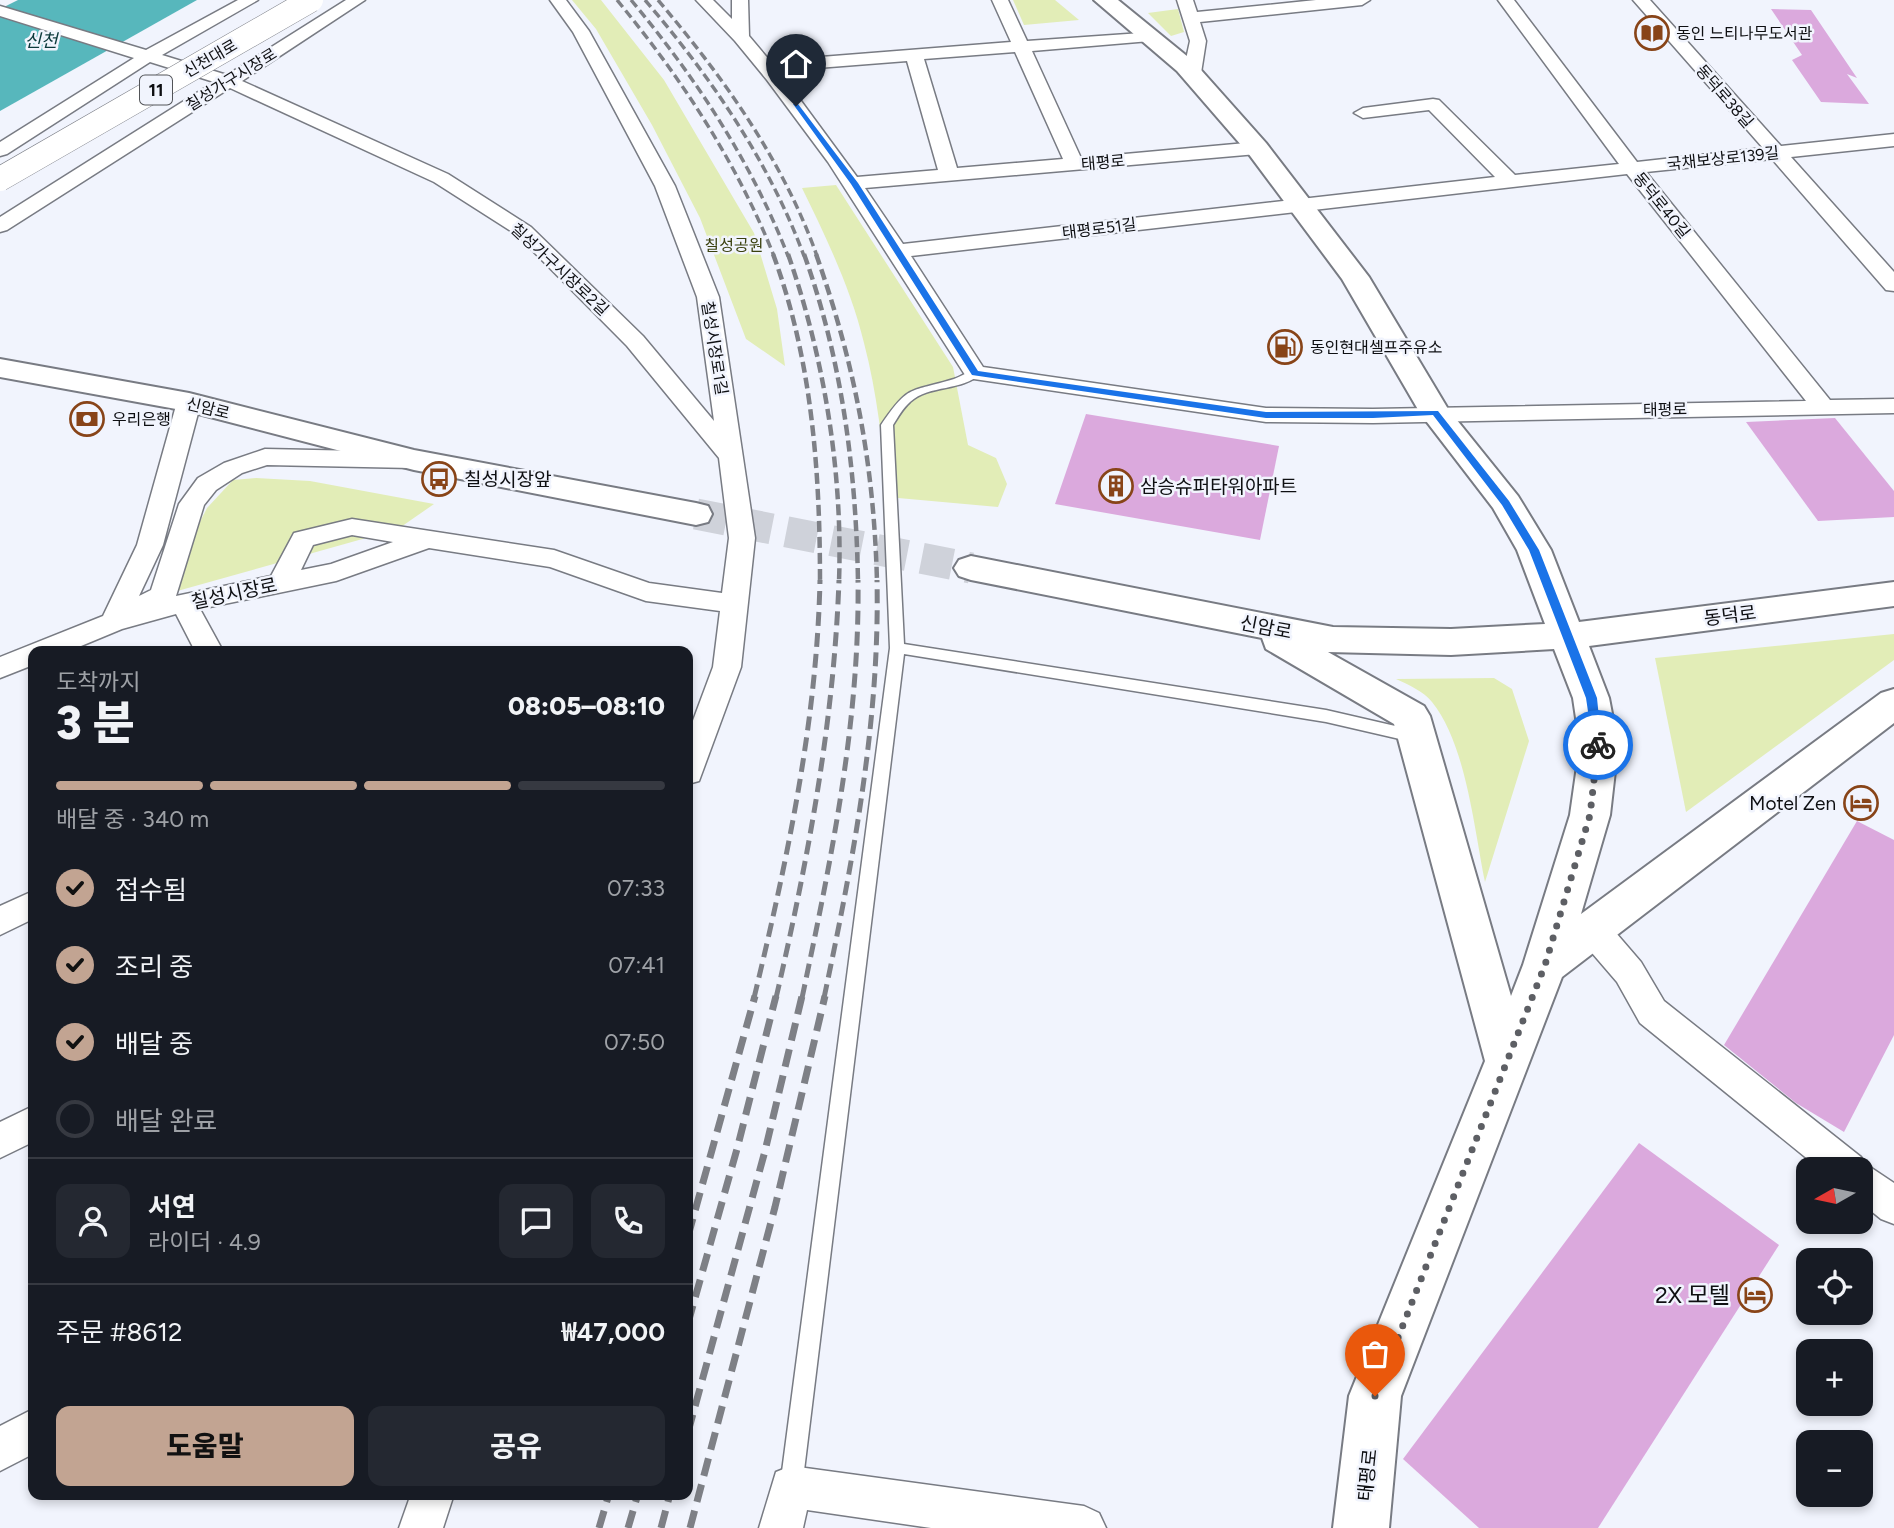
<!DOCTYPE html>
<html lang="ko">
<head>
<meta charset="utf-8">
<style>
	body { margin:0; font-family:Figtree,"Noto Sans KR",sans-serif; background:#242831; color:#f1f3f6; height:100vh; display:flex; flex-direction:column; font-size:26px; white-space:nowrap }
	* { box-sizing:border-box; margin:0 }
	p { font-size:23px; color:#9ea1a6 }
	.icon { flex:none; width:38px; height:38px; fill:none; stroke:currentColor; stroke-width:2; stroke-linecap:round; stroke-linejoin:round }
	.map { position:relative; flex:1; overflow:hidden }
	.side { position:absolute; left:28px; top:646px; width:665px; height:854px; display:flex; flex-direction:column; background:#171b24; border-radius:14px; box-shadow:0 4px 10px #0003 }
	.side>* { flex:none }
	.needle { width:46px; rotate:261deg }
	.tools { position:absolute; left:1796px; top:1157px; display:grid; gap:14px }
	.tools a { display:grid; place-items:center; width:77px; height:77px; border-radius:14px; background:#171b24; box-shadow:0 4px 10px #0003; font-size:35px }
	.pin { position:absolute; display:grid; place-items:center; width:60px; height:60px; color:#fff; margin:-72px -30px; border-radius:50% 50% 50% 0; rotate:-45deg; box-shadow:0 0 7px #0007 }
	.pin .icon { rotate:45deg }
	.courier { position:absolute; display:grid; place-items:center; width:70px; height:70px; margin:-35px; border:5px solid #1a73e8; border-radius:50%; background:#fff; color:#222; box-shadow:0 2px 9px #0007 }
	.head em { font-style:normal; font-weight:800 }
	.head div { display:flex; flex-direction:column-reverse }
	.head { display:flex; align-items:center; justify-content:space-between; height:119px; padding:0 28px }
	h1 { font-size:46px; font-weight:800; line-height:52px }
	.bar { display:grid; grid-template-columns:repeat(4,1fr); gap:10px 7px; align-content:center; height:84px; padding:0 28px }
	.bar i { height:9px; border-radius:5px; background:#363941 }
	.bar .selected { background:#c2a492 }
	.bar p { grid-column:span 4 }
	.line { display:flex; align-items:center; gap:18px; padding:0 28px; border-top:2px solid #363941 }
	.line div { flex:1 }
	.round { display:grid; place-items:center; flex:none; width:74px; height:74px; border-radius:14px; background:#242831 }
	ol { padding:0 28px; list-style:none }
	li { display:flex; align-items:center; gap:21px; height:77px }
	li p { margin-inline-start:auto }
	li .icon { padding:7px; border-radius:50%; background:#c2a492; color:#111; stroke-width:4 }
	li:last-child { color:#9ea1a6 }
	li i { width:38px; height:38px; border:4px solid #363941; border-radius:50% }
	.button { display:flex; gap:14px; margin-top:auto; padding:14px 28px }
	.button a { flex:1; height:80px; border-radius:14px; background:#c2a492; color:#111; font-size:28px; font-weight:800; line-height:80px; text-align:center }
	.button a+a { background:#242831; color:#f1f3f6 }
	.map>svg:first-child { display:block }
</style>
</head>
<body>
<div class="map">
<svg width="1894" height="1528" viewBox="0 0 1894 1528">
	<rect width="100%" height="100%" fill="#f1f4fd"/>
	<!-- green -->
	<g fill="#e2edb7">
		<path d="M572,0H601L664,80L754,233L777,309L785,366L746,339L700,218L652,125L596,29Z"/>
		<path d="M1013,0H1055L1079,20L1024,25Z"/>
		<path d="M1178,9L1184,32L1171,36L1148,13Z"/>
		<path d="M836,185L953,367L968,445L996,458L1007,484L998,507L887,497C883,445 877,393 864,343C851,289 826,237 802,188Z"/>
		<path d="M256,478L310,481L434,504L398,529L163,595L207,508L233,480Z"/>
		<path d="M1894,634V660L1686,812L1655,658Z"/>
		<path d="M1494,678L1512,689L1529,741L1485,882C1474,828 1466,744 1432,702C1423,691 1409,685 1396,679Z"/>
	</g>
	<!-- water -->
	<path fill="#57b7bc" d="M18,0H197L0,111V9Z"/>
	<!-- building -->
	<g fill="#dba9dd">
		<path d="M1771,9L1811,10L1857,78L1847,74L1869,104L1821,102L1792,60L1802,55Z"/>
		<path d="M1086,414L1279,446L1260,540L1055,504Z"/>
		<path d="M1835,418L1894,491V517L1818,521L1746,422Z"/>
		<path d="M1857,821L1894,840V1035L1844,1132L1796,1103L1724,1045Z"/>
		<path d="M1639,1143L1779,1245L1598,1528H1479L1403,1459Z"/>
	</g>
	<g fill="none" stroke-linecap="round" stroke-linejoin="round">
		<!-- secondary-tunnel -->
		<path stroke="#cfd2da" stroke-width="31" stroke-dasharray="31 15" stroke-linecap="butt" d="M696,514L971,568"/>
		<!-- lane casing -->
		<g stroke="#787b83" stroke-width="3">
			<path id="lane" d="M975,369L981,373C962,392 930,384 910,402C903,408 898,417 893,425L904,644L1326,710L1417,731L1425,737L1417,743L1326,722L904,654L802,1487L799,1495L791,1498L783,1495L780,1487L890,648L881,425C910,383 909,393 954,379C962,376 968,372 975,369Z"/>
		</g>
		<!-- street casing -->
		<g stroke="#787b83" stroke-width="3">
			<g id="street">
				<path d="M238,0H258L162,55L227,75L346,0H365L242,81L448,174L531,227L643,336L714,421L697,297L655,186L573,32L550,0H566L589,31L675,186L719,297L755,538L741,667L699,781L688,784V734L713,667L720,611L646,601L550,567L429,548L336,581L200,609L223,651H195L176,614L122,629L69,651H33V665L0,678V657L103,616L137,545L177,402L181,397H197L201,402L163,545L139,596L151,590L179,504L198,478L224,463L265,449L412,452L421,455L424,460L421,465L412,468L267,465L242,473L216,490L204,505L176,596L271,576L294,533L352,519L554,550L649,583L722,593L729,538L719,458L627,346L517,235L434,182L230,88L7,230L0,232V217L214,82L150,62L7,154L0,156V142L134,58L0,16V6L146,50ZM352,535L393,542L331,564L301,570L313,545Z"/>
				<path d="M696,0H713L732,19V0H748L749,36L770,61L1011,42L992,0H1008L1027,41L1156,32L1158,36L1150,41L1032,51L1081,158L1257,142L1266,148L1257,154L865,188L903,244L1495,177L1429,110L1363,118L1354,113L1363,108L1433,99L1439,100L1515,175L1619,164L1498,0H1514L1637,162L1763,148L1633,0H1650L1781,146L1894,134V146L1791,157L1894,272V291L1886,290L1772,159L1646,172L1830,400L1894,399V413L1373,423L1266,422L967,378L828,162L767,80L735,41ZM1015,52L1063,159L957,168L924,59ZM907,61L938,170L857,177L779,71ZM1627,174L1806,401L1373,409L1266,408L983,367L911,256Z"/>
				<path d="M1177,0H1193L1197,12L1316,0H1370L1362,5L1200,22L1206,41L1201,73L1192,78L1183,73L1190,41Z"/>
				<path d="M33,891V919L0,935V906Z"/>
				<path d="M1592,915L1604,919L1641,962L1664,1001L1861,1157L1864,1163L1894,1183V1224L1881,1219L1860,1202V1169H1820L1640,1023L1617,982L1580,939L1576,929L1580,919Z"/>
				<path d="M33,1106V1142L0,1158V1122Z"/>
				<path d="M33,1409V1454L0,1471V1426Z"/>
				<path d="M791,1466L1084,1506L1099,1513L1106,1528H931L807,1510L803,1528H759L776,1472Z"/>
				<path d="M411,1494H454L443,1528H399Z"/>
			</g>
		</g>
		<!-- secondary casing -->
		<g stroke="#787b83" stroke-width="4">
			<g id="secondary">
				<path d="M1094,0H1118L1193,61L1266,143L1369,277L1448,409L1518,496L1551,550L1579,622L1894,582V606L1589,646L1609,698L1618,745L1610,815L1581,914L1881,693L1894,689V723L1562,977L1401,1396L1389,1528H1333L1349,1396L1485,1061L1394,724L1266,649L1262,638L971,580L959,576L954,568L959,560L971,556L1333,627L1451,629L1545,624L1517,550L1493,508L1420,413L1342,279L1248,153L1177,71ZM1554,649L1573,698L1580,745L1570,815L1523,965L1511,996L1430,716L1424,706L1328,652L1451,655Z"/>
				<path d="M0,359L189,393L414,450L696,503L708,506L712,514L708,522L696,525L414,470L187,411L0,377Z"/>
			</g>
		</g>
		<!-- lane -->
		<use href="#lane" fill="#fff" fill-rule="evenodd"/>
		<!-- street -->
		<use href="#street" fill="#fff" fill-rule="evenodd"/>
		<!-- secondary -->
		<use href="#secondary" fill="#fff" fill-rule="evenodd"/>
		<!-- rail-far3 -->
		<g stroke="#7e8086" stroke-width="3.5" stroke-dasharray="9 4.5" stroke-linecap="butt">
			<path d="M617,0C682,79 736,161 774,256"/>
			<path d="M631,0C696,78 751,161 788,256"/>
			<path d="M645,0C710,76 769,161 804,256"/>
			<path d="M658,0C723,77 783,160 817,256"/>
		</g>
		<!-- rail-far2 -->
		<g stroke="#7e8086" stroke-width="4.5" stroke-dasharray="11 5" stroke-linecap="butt">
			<path d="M773,254C812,359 820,471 820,582"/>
			<path d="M788,254C824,357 843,472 839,582"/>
			<path d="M804,254C842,360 856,469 858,582"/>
			<path d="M816,254C855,365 874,464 877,582"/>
		</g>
		<!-- rail-far1 -->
		<g stroke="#7e8086" stroke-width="5" stroke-dasharray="14 7" stroke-linecap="butt">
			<path d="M754,998C787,861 817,721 820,580"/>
			<path d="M776,998C808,860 834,721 839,580"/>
			<path d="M802,998C831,861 860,720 858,580"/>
			<path d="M824,998C853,861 880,720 877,580"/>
		</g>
		<!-- rail -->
		<g stroke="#7e8086" stroke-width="7" stroke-dasharray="18 9" stroke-linecap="butt">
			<path d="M688,1236L755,996"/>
			<path d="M688,1323L737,1149L776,996"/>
			<path d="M688,1432L765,1151L802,996"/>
			<path d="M599,1528L609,1494"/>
			<path d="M628,1528L638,1494"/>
			<path d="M661,1528L670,1494"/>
			<path d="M690,1528L775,1207L825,996"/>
		</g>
		<!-- highway-bridge casing -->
		<g stroke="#787b83" stroke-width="25" stroke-linecap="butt">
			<path id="highway-bridge" d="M0,179L311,0"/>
		</g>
		<!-- highway-bridge -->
		<use href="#highway-bridge" stroke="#fff" stroke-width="24"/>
	</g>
	<!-- route -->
	<path fill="#1a73e8" d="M793,104H798L858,183L978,371L1266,412L1438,411L1509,501L1539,550L1597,698L1602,748L1598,749L1593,745L1586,698L1529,550L1502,505L1433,415L1373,418H1266L972,375L851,184Z"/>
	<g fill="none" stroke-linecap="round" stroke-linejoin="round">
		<!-- done -->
		<path stroke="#5d5f64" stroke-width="7" stroke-dasharray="0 12.6" d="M1375,1396L1545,965L1590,815L1598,745"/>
	</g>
	<!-- icons -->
	<defs>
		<g id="library-ring" transform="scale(1.75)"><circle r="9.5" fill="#f1f4fd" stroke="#884418" stroke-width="1.5"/><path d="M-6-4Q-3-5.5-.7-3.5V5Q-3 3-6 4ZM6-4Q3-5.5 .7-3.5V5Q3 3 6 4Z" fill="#884418"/></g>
		<g id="fuel-ring" transform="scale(1.75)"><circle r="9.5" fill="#f1f4fd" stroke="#884418" stroke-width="1.5"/><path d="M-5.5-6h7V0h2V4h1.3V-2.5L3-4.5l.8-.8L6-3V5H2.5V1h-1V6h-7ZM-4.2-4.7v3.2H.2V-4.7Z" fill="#884418"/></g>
		<g id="bank-ring" transform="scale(1.75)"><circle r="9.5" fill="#f1f4fd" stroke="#884418" stroke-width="1.5"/><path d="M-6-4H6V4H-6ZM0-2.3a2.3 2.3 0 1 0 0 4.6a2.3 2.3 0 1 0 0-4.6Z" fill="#884418"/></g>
		<g id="bus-ring" transform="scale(1.75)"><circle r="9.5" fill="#f1f4fd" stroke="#884418" stroke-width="1.5"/><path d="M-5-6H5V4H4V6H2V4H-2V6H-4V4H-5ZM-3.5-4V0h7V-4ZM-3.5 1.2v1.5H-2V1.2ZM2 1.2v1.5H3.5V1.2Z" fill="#884418"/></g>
		<g id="building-ring" transform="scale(1.75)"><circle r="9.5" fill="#f1f4fd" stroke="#884418" stroke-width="1.5"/><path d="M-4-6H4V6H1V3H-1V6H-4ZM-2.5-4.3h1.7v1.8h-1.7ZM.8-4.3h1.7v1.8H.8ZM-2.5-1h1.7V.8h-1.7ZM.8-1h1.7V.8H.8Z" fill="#884418"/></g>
		<g id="hotel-ring" transform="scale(1.75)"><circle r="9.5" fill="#f1f4fd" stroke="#884418" stroke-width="1.5"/><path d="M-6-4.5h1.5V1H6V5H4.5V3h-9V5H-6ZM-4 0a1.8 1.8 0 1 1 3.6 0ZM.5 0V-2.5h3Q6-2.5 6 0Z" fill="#884418"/></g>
	</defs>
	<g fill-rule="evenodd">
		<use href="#library-ring" x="1652" y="33"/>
		<use href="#fuel-ring" x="1285" y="347"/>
		<use href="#bank-ring" x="87" y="419"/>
		<use href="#bus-ring" x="439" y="479"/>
		<use href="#building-ring" x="1116" y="486"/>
		<use href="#hotel-ring" x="1861" y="803"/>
		<use href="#hotel-ring" x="1755" y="1295"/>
	</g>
	<g text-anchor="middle" stroke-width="5" stroke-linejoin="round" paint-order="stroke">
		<!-- far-poi labels -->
		<g font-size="16" fill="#0e0f12" stroke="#f1f4fd" text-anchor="start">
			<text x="1676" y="39">동인 느티나무도서관</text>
			<text x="1310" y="353">동인현대셀프주유소</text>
			<text x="112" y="425">우리은행</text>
		</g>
		<!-- far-street labels -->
		<g font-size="16" fill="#0e0f12" stroke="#f1f4fd">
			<text transform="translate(210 58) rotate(-30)" y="6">신천대로</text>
			<text transform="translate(231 79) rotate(-32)" y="6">칠성가구시장로</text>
			<text transform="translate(1725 96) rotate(49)" y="6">동덕로38길</text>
			<text transform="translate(1723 158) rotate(-6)" y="6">국채보상로139길</text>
			<text transform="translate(1103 162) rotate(-5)" y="6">태평로</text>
			<text transform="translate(1662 205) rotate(51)" y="6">동덕로40길</text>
			<text transform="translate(1099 228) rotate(-7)" y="6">태평로51길</text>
			<text transform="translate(560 269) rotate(43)" y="6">칠성가구시장로2길</text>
			<text transform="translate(715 348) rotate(81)" y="6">칠성시장로1길</text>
			<text transform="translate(208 408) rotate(14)" y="6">신암로</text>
			<text transform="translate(1665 409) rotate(-1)" y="6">태평로</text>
		</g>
		<!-- far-park labels -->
		<g font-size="16" fill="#3a410f" stroke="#f1f4fd">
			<text x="734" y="251">칠성공원</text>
		</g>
		<!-- far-water labels -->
		<g font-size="18" font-style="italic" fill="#0b393b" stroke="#f1f4fd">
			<text x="41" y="47">신천</text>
		</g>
		<!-- shield labels -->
		<rect fill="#f1f4fd" stroke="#525458" stroke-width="2" x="140" y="75.5" width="32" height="29" rx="5"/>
		<g font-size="18" font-weight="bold" fill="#0e0f12">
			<text x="156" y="96">11</text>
		</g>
		<!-- poi labels -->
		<g font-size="19" fill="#0e0f12" stroke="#f1f4fd" text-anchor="start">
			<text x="464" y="486">칠성시장앞</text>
			<text x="1140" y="493">삼승슈퍼타워아파트</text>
			<text x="1836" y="810" text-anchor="end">Motel Zen</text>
		</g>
		<!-- street labels -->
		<g font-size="19" fill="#0e0f12" stroke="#f1f4fd">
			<text transform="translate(234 593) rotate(-12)" y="7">칠성시장로</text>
			<text transform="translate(1730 615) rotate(-7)" y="7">동덕로</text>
			<text transform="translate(1266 627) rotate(11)" y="7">신암로</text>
			<text transform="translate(1367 1475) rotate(-84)" y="7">태평로</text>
		</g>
		<!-- near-poi labels -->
		<g font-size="23" fill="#0e0f12" stroke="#f1f4fd" text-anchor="end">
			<text x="1730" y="1303">2X 모텔</text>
		</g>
	</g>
</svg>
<div class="tools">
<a><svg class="needle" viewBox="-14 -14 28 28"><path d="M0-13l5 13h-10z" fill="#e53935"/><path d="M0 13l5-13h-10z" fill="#9ea1a6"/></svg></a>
<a><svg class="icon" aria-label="locate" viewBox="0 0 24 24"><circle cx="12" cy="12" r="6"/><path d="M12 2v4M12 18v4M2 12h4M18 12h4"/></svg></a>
<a>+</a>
<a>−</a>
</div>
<div class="pin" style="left:1375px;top:1396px;background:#ea580c"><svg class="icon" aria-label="bag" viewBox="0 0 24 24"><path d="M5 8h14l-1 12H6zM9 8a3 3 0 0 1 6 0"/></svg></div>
<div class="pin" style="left:796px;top:106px;background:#1f2937"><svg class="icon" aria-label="home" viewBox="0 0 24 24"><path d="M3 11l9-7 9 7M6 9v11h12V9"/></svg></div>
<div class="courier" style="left:1598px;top:745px"><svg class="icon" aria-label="bike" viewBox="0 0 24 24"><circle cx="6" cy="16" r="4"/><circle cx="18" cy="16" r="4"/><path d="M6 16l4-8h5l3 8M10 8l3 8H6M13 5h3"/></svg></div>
<section class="side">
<div class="head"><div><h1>3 분</h1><p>도착까지</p></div><em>08:05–08:10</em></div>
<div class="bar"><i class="selected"></i><i class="selected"></i><i class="selected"></i><i></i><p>배달 중 · 340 m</p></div>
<ol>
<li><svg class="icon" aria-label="check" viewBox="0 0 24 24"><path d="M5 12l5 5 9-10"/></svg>접수됨<p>07:33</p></li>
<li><svg class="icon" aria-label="check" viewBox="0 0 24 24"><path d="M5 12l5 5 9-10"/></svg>조리 중<p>07:41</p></li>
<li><svg class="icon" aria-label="check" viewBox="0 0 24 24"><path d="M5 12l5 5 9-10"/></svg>배달 중<p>07:50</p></li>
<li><i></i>배달 완료</li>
</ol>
<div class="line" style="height:126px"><a class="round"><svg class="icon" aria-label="person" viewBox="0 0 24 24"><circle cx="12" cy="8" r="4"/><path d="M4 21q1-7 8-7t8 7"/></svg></a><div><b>서연</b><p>라이더 · 4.9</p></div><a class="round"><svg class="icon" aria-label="chat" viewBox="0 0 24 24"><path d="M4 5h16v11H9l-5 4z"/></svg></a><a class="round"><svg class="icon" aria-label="phone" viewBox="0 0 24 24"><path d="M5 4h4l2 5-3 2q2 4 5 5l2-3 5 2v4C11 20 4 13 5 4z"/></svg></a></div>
<div class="line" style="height:91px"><div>주문 #8612</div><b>₩47,000</b></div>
<div class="button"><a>도움말</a><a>공유</a></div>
</section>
</div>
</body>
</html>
